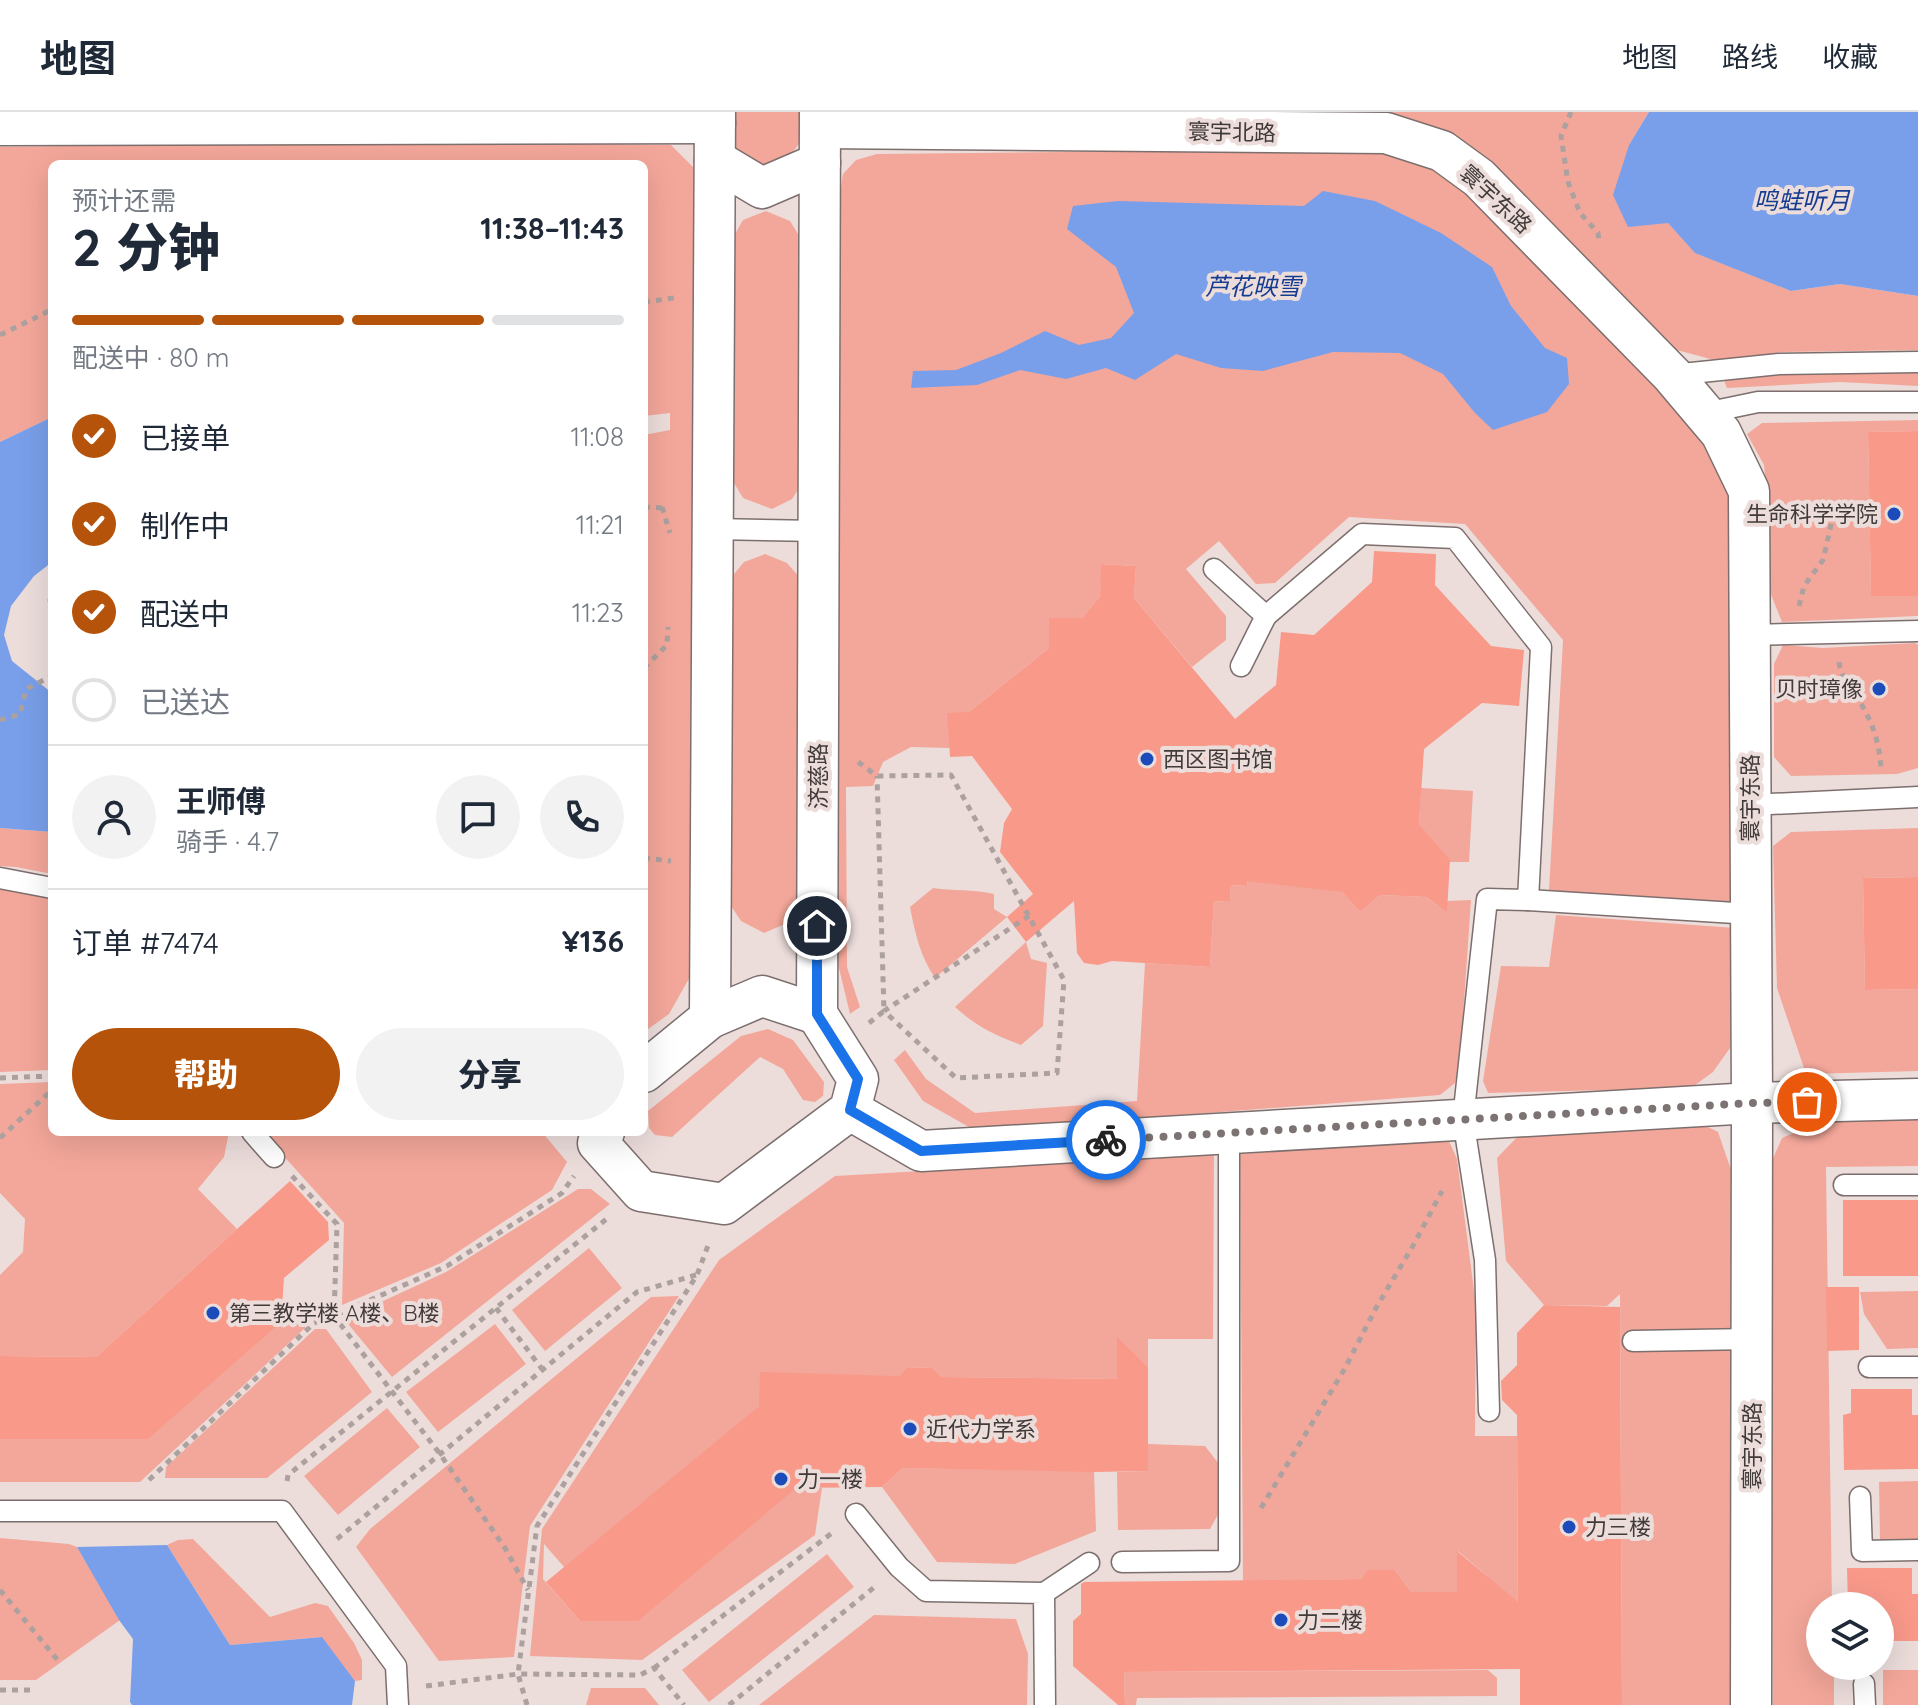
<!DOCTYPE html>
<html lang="zh">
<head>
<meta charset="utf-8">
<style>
	body { margin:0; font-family:Quicksand,"Noto Sans SC",sans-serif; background:#f2f2f3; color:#1f2937; height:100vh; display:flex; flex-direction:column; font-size:30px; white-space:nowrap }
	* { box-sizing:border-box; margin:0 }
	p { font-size:26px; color:#747a83 }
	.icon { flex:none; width:44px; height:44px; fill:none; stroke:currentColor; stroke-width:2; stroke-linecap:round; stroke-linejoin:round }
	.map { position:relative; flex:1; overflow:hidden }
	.sheet { position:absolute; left:48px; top:48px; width:600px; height:976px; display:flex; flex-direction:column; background:#fff; border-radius:12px; box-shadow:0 8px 32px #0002 }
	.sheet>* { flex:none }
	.controls { position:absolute; left:1806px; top:1480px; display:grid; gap:16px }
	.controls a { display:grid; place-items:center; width:88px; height:88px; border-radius:50%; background:#fff; box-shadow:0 8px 32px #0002; font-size:40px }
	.pin { position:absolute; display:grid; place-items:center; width:68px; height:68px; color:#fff; margin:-34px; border:4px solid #fff; border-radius:50%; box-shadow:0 2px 8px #0007 }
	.courier { position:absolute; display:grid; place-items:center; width:80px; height:80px; margin:-40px; border:6px solid #1a73e8; border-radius:50%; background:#fff; color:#222; box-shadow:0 2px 10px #0007 }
	.head em { font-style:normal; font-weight:800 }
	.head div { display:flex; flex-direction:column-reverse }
	.head { display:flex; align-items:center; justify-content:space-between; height:136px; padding:0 24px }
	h1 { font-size:52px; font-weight:800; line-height:60px }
	.bar { display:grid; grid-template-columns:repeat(4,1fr); gap:12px 8px; align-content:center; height:96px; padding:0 24px }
	.bar i { height:10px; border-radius:6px; background:#e0e1e3 }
	.bar .selected { background:#b45309 }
	.bar p { grid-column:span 4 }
	.line { display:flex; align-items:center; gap:20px; padding:0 24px; border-top:2px solid #e0e1e3 }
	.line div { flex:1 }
	.round { display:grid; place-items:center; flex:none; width:84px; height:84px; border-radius:42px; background:#f2f2f3 }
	ol { padding:0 24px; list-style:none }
	li { display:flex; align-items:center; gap:24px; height:88px }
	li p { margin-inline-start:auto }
	li .icon { padding:8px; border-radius:50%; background:#b45309; color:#fff; stroke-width:4 }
	li:last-child { color:#747a83 }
	li i { width:44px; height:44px; border:4px solid #e0e1e3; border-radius:50% }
	.primary-button { display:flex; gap:16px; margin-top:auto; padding:16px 24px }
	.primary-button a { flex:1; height:92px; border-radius:48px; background:#b45309; color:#fff; font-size:32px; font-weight:800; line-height:92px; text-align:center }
	.primary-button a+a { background:#f2f2f3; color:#1f2937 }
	header { display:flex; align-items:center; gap:48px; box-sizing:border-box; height:112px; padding:0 40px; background:#fff; border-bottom:2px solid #e0e1e3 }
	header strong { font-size:38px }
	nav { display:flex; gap:44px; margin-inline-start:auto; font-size:28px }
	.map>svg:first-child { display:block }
</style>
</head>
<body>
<header>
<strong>地图</strong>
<nav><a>地图</a><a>路线</a><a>收藏</a></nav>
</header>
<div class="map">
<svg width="1918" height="1593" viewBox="0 0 1918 1593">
	<rect width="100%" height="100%" fill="#ecdddb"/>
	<!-- green -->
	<g fill="#f3a79a">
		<path d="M731,0H799C807,23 799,42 776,50C768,53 760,55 751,51C745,48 738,40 732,35Z"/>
		<path d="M1353,0H1649L1629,33L1668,111L1696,141L1791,179L1840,172L1918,184V238L1781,240L1722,250L1669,236L1481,47Z"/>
		<path d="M377,30L671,33L695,57L691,863L669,902L644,920V323L670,318V301L644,304V52H52V305L0,330V35Z"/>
		<path d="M1376,37L1447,60L1701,323L1720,354L1733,401L1734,791L1549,779L1563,528L1465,412L1349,405L1275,471L1256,472L1219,429L1186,457L1226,504V528L1192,555L1134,486L1136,454L1102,452L1100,484L1082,506L1049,536L969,600L949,636L911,635L883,650L873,674L846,675L847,855L860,895L850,902L838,852V98L843,62L856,48L877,42Z"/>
		<path d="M766,99L790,109L803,130V370L792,387L772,397L743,386L731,366V129L743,108Z"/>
		<path d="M1807,259L1918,260V274L1840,270L1727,276L1723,266Z"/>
		<path d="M1918,308V319L1868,320L1871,484H1918V504L1782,510L1768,475L1769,402L1764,353L1747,322L1762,311Z"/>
		<path d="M765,442L787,451L800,466V791L792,809L764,821L741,809L727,788L730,467L744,450Z"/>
		<path d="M1915,531L1918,533V656L1897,662L1791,664L1774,645V552L1783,533L1823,536Z"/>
		<path d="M1421,676L1473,679L1469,750H1449L1419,712Z"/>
		<path d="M0,716L52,720V762L16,755L0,754Z"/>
		<path d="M1918,716V765L1863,766L1865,878L1918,877V959L1806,962L1777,876L1773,734L1791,720Z"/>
		<path d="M1248,758L1342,780L1360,800L1380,783L1426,785L1437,793L1447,789L1471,788L1460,948L1455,971L1440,983L976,1019L923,989L894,948L905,938L926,967L975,1001L1137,989L1145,851L1210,855L1214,789L1230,790L1231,773L1247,774Z"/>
		<path d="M933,776C953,779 974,777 994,782V797L1007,805L935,866C920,844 915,821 910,795Z"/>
		<path d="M0,777L24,780L52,787V958L0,960Z"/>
		<path d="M1556,803L1735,816V905L1730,936L1713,960L1691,976L1488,981L1483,969L1501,854L1549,855Z"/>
		<path d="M1026,830L1031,847L1047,851L1043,914L1021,933C993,922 977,915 955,895Z"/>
		<path d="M768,917L793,928L824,970L823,984L815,990L803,988L783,957L760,945L672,1025L655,1023L649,1016L648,999L741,924Z"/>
		<path d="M52,970V1020H229L224,1045L198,1077L237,1117L96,1245L0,1244V1163L23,1140L25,1107L0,1081V972Z"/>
		<path d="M1918,1005V1054L1826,1055L1832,1494H1820V1554H1834V1593H1773L1770,1053L1782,1026L1826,1007Z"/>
		<path d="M1696,1009L1718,1020L1737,1075L1735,1593H1622L1620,1182L1607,1194L1544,1193L1506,1149L1497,1046L1521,1021Z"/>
		<path d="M262,1020H542L567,1050L552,1078L441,1151L342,1193L344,1111Z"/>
		<path d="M1448,1027L1457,1047L1476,1194L1475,1324H1517L1518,1507H1488L1487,1464L1458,1439L1457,1480H1411L1395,1458H1369L1361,1467L1243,1469L1240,1042Z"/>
		<path d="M1214,1042L1213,1227H1148V1255L1117,1226V1267L942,1265L933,1256L907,1255L899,1264L759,1294L571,1463L544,1432L543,1467L580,1509L796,1376H822L815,1423L642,1548L530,1544L542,1417L719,1148L835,1064Z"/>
		<path d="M578,1077H591L610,1092L392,1265L344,1207L446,1160Z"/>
		<path d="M589,1136L622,1176L545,1239L512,1198Z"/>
		<path d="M1918,1179V1236L1887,1237L1864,1202L1860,1180Z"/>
		<path d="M679,1184L530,1414L514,1545L439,1549L356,1435L370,1417L651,1185Z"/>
		<path d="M294,1192L306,1204L305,1216L140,1370H0V1327L281,1210L282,1193Z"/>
		<path d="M495,1212L526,1252L438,1320L406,1280Z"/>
		<path d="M315,1217H326L372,1280L267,1366H165L166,1355Z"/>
		<path d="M387,1296L420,1335L338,1403L304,1364Z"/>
		<path d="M1148,1332L1205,1334L1219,1352L1221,1397L1210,1417L1118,1418L1117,1360L1147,1359Z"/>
		<path d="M903,1356L1094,1359L1096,1419L1015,1452L937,1450L882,1375Z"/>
		<path d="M1918,1369V1428L1880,1429L1879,1370Z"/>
		<path d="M0,1426L69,1432L77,1435L120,1508L36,1568H0Z"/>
		<path d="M193,1427L270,1505L315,1491L328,1494L354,1531L362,1548V1568L355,1569L321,1525L230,1533L167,1433L178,1428Z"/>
		<path d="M827,1442L854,1475L709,1590L682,1558Z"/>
		<path d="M874,1503L1016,1507L1028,1542L1027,1593H759Z"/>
		<path d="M1488,1558L1497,1566V1584L1137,1586L1136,1593H1125L1124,1560Z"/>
		<rect x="1883" y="1558" width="35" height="35"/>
		<path d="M591,1576H645L659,1593H586Z"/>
	</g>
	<!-- water -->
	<g fill="#799fea">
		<path d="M1649,0H1918V184L1840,172L1791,179L1695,141L1668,111L1628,115L1613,83L1629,33Z"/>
		<path d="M1323,79L1375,89L1441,121L1492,155L1511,194L1545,236L1567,246L1569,272L1547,300L1493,318L1475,301L1443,262L1400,241L1333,240L1263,259L1221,256L1176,242L1135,268L1106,256L1066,267L1020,258L977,273L911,276L913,259L956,258L1001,241L1045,219L1079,233L1111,226L1134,201L1116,155L1067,117L1073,94L1118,89L1304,94Z"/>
		<path d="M52,305V450L34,464L11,494L4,523L12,549L52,581V720L0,716V330Z"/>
		<path d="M167,1433L230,1533L322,1525L355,1569L352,1593H132L130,1590L133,1527L119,1508L77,1435Z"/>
	</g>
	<!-- building -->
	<g fill="#f9998a">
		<path d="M1918,319V484H1871L1868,320Z"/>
		<path d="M1374,439L1436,442L1435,473L1491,534L1524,538L1519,594L1482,591L1424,637L1419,712L1450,748L1447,800L1426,785L1380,783L1360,800L1342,780L1247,769V774L1231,773L1230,790L1214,789L1210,855L1112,849L1098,853L1084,851L1077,841L1074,789L1026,830L1007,805L1033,782L1000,740L1004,711L1012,697L972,644L950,645L947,601L969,600L1049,536V506H1082L1100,484L1101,452L1136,454L1134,486L1235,607L1276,573L1281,520L1314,523L1372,470Z"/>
		<path d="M1918,765V877L1865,878L1863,766Z"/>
		<path d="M290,1069L328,1110L329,1128L284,1166L281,1210L148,1327H0V1244L96,1245Z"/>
		<rect x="1843" y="1088" width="75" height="76"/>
		<path d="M1826,1175H1859V1238L1827,1239Z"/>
		<path d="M1544,1193L1620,1195L1622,1593H1520V1557L1124,1560L1125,1593H1118L1073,1554V1509L1081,1502V1472L1084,1470L1361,1467L1368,1458H1395L1411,1480H1457V1439L1518,1490L1517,1303L1502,1288L1501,1269L1517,1253V1221Z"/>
		<path d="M1117,1225L1148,1255V1359L1094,1360L903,1356L882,1375L796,1376L638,1509H580L546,1470L759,1294L760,1260L899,1264L907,1255L933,1256L942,1265L1117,1267Z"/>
		<path d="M1851,1277H1912V1303H1918V1357L1844,1358L1843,1303L1851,1301Z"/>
		<path d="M1847,1456H1912V1482H1918V1529H1880V1494H1848Z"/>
	</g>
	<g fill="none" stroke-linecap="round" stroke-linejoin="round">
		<!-- service casing -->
		<g stroke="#7c6f6d" stroke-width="23">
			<g id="service">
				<path d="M1672,263L1779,252L1918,250"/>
				<path d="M1705,301L1758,290H1918"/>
				<path d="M713,417L818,419"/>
				<path d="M1214,457L1266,504L1241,554"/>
				<path d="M1266,504L1362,422L1455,426L1541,535L1528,788L1487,787L1463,1007L1485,1148L1489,1299"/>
				<path d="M1750,523L1918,519"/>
				<path d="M1750,693L1918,685"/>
				<path d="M0,766L52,776"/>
				<path d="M1528,788L1751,802"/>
				<path d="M252,1020L274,1045"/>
				<path d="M1844,1073H1918"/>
				<path d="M1633,1229L1752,1227"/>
				<path d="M1869,1255H1918"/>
				<path d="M1860,1385L1862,1439L1918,1438"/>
				<path d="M0,1399H282L396,1554L398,1593"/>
				<path d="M856,1402L899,1455L926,1479L1044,1481L1045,1593"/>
				<path d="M1122,1450L1229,1449V1021"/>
				<path d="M1044,1481L1089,1451"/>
				<path d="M1864,1572L1865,1593"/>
			</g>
		</g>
		<!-- minor casing -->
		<g stroke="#7c6f6d" stroke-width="43">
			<g id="minor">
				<path d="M0,13L715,11"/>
				<path d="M821,16L1386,21L1442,39L1479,66L1672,263L1721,321L1749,379L1752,991L1751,1593"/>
				<path d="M715,48L762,76L820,51"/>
				<path d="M710,906L762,884L817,902"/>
				<path d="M644,960L710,906L715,0"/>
				<path d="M850,998L921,1039L1752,991L1918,987"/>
				<path d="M604,1020L598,1031L641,1079L724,1092L850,998L858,967L817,902L820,0"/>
			</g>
		</g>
		<!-- path -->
		<g stroke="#aca19f" stroke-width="5" stroke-dasharray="6 6" stroke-linecap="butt">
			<path d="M1571,0L1561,24L1568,70L1580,101L1598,121L1599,129"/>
			<path d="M644,190L674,186"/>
			<path d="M0,223L45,201L52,196"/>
			<path d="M644,395L664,396"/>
			<path d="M662,395L670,421"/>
			<path d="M52,487L50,488L52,497"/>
			<path d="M1799,494L1804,474L1823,448L1836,391"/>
			<path d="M1839,550C1841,567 1851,577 1860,590C1873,611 1880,633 1881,658"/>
			<path d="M644,556L667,533L668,515"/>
			<path d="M0,608L20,602L26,577L52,564"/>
			<path d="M858,650L877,664L951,663L1064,868L1057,961L956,966L884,899L1029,804"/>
			<path d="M644,746L671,749"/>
			<path d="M869,911L884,899L877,664"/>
			<path d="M0,966L52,964"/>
			<path d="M0,1026L52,978"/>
			<path d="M292,1064L337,1112L334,1204L440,1342L505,1436L528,1478"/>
			<path d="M496,1196L542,1257"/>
			<path d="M149,1368L314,1211L334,1204L447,1154L562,1081L574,1064"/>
			<path d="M287,1369L288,1363L609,1105"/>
			<path d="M1261,1396L1344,1258L1376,1196L1414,1132L1442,1079"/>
			<path d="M337,1427L637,1180L696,1163"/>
			<path d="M0,1478L60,1551"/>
			<path d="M654,1556L832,1421"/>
			<path d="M426,1574L518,1562L640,1563L654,1556L684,1593"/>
			<path d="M0,1578H36"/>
			<path d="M527,1593L518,1562L537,1414L697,1163L709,1131"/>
			<path d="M729,1593L877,1473"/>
		</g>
		<!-- service -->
		<use href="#service" stroke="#fff" stroke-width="20"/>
		<!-- minor -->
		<use href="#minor" stroke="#fff" stroke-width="40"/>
	</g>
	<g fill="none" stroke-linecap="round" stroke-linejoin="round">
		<!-- done -->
		<path stroke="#7c7372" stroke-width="8" stroke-dasharray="0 14.4" d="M1106,1028L1752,991L1807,990"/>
		<!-- route -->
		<path stroke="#1a73e8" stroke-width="10" d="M817,814V902L858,967L850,998L921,1039L1106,1028"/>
	</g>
	<!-- markers -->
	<g fill="#1c4cb9" stroke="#ecdddb" stroke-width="3">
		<circle cx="1894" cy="402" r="8"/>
		<circle cx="1879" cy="577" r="8"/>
		<circle cx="1147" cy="647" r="8"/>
		<circle cx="213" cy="1201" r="8"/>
		<circle cx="910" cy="1317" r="8"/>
		<circle cx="781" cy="1367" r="8"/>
		<circle cx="1569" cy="1415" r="8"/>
		<circle cx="1281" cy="1508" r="8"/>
	</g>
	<g text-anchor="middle" stroke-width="8" stroke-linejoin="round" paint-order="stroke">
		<!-- street labels -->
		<g font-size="22" fill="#403a39" stroke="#ecdddb">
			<text transform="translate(1232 20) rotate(1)" y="8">寰宇北路</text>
			<text transform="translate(1496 87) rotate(43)" y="8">寰宇东路</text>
			<text transform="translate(818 664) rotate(-90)" y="8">济慈路</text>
			<text transform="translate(1750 686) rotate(-90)" y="8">寰宇东路</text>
			<text transform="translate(1752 1334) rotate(-90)" y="8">寰宇东路</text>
		</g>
		<!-- poi labels -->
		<g font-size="22" fill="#403a39" stroke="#ecdddb" text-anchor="start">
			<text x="1878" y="410" text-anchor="end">生命科学学院</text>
			<text x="1863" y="585" text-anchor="end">贝时璋像</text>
			<text x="1163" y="655">西区图书馆</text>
			<text x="229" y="1209">第三教学楼 A楼、B楼</text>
			<text x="926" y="1325">近代力学系</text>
			<text x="797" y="1375">力一楼</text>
			<text x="1585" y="1423">力三楼</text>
			<text x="1297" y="1516">力二楼</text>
		</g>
		<!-- water labels -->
		<g font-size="24" font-style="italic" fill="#153c91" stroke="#ecdddb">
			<text x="1802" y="97">鸣蛙听月</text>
			<text x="1253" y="183">芦花映雪</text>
		</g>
	</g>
</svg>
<div class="controls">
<a><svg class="icon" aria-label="layers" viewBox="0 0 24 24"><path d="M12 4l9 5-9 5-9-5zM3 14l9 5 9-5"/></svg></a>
</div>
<div class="pin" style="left:1807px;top:990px;background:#ea580c"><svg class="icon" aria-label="bag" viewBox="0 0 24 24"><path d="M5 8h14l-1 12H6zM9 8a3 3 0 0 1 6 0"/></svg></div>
<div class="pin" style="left:817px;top:814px;background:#1f2937"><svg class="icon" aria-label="home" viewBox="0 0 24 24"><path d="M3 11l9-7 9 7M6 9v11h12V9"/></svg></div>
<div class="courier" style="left:1106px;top:1028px"><svg class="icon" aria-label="bike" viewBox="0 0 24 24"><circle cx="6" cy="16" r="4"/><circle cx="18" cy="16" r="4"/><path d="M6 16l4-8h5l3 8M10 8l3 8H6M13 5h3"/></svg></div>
<section class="sheet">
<div class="head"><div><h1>2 分钟</h1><p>预计还需</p></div><em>11:38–11:43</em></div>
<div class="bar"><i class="selected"></i><i class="selected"></i><i class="selected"></i><i></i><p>配送中 · 80 m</p></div>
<ol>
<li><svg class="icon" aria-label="check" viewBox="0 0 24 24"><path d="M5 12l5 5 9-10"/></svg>已接单<p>11:08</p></li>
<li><svg class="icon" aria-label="check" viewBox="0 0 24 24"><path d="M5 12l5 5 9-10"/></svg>制作中<p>11:21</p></li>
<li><svg class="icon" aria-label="check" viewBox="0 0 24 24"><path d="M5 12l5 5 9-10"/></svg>配送中<p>11:23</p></li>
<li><i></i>已送达</li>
</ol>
<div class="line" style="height:144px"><a class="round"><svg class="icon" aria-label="person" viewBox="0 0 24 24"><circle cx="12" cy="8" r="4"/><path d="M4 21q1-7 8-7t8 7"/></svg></a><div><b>王师傅</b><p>骑手 · 4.7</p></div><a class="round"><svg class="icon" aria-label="chat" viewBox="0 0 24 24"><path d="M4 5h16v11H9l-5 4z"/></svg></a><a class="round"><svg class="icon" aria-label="phone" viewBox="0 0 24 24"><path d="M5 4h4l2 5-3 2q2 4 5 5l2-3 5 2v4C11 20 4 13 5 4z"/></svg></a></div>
<div class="line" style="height:104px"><div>订单 #7474</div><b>¥136</b></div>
<div class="primary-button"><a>帮助</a><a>分享</a></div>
</section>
</div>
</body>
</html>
